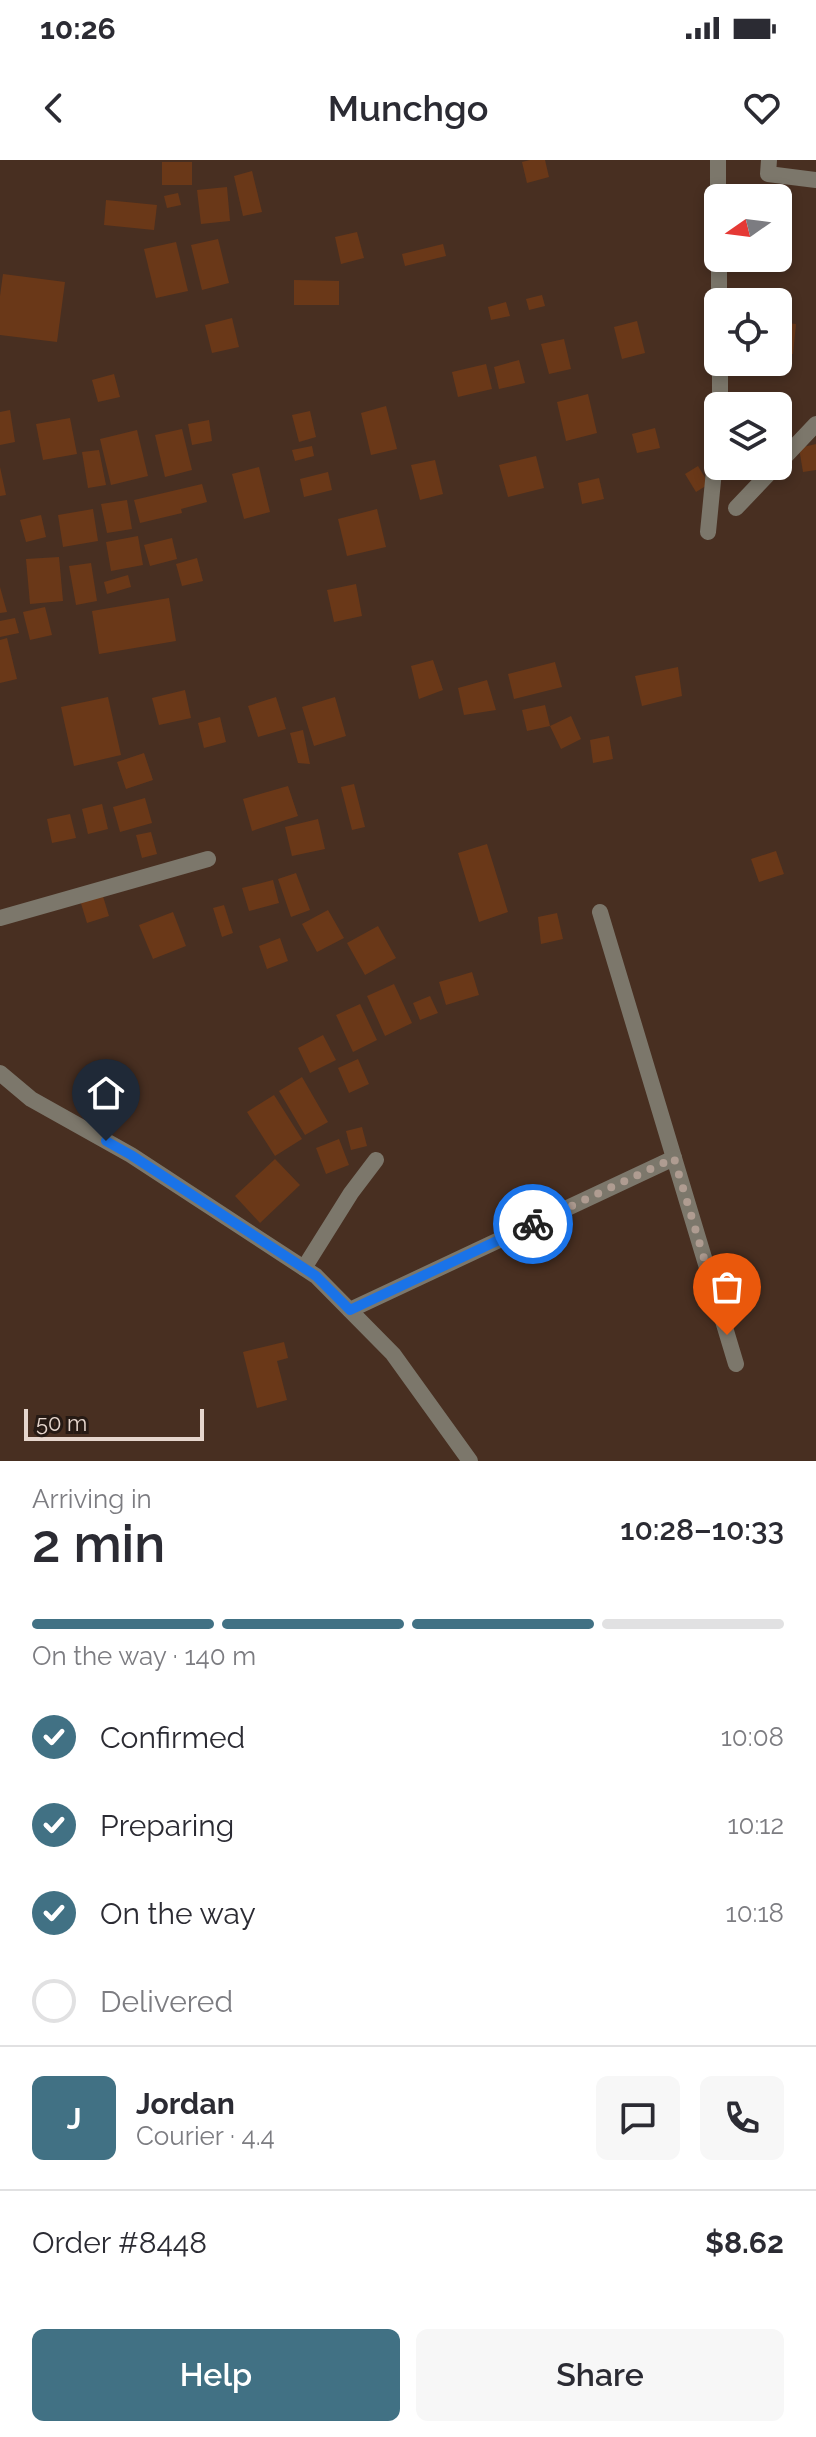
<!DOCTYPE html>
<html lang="en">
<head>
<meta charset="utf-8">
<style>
	body { margin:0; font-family:Raleway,sans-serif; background:#f7f7f7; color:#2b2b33; height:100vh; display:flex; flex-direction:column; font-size:30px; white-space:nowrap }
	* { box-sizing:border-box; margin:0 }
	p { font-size:26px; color:#7c7c81 }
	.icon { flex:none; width:44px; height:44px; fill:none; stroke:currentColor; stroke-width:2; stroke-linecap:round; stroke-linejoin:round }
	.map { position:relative; height:1301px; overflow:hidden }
	.sheet { display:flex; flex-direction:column; background:#fff; flex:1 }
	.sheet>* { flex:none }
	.needle { width:52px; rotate:256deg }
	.fabs { position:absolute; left:704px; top:24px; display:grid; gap:16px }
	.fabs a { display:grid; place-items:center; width:88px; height:88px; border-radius:12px; background:#fff; box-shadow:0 4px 12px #0003; font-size:40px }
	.scale { position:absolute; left:24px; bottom:20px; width:180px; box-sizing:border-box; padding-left:8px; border:4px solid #e6d6cd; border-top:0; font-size:22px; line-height:28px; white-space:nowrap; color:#e6d6cd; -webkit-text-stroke:6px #261a14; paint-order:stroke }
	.pin { position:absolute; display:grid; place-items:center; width:68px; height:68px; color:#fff; margin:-82px -34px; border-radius:50% 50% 50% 0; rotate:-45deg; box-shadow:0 0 8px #0007 }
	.pin .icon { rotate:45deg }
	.courier { position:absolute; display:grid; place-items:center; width:80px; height:80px; margin:-40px; border:6px solid #1a73e8; border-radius:50%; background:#fff; color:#222; box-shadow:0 2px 10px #0007 }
	.head em { font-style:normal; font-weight:600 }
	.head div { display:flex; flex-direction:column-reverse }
	.head { display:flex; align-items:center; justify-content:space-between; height:136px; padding:0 32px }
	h1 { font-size:52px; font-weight:600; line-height:60px }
	.bar { display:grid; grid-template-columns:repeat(4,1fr); gap:12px 8px; align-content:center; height:96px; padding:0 32px }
	.bar i { height:10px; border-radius:6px; background:#e1e1e2 }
	.bar .selected { background:#417184 }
	.bar p { grid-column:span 4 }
	.line { display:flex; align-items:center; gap:20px; padding:0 32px; border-top:2px solid #e1e1e2 }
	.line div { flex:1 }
	.round { display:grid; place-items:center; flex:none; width:84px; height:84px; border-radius:12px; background:#f7f7f7 }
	ol { padding:0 32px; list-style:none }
	li { display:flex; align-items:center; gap:24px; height:88px }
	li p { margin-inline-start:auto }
	li .icon { padding:8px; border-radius:50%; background:#417184; color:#fff; stroke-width:4 }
	li:last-child { color:#7c7c81 }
	li i { width:44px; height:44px; border:4px solid #e1e1e2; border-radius:50% }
	.action { display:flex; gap:16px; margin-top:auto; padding:16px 32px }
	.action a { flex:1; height:92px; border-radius:12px; background:#417184; color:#fff; font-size:32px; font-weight:600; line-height:92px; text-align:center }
	.action a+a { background:#f7f7f7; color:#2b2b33 }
	.status { display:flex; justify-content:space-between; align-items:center; height:56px; padding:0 40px; background:#fff; direction:ltr }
	.status svg { height:22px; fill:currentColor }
	header { display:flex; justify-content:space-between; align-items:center; height:104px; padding:0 32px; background:#fff; font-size:36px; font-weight:600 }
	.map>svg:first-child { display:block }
</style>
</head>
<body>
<div class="status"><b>10:26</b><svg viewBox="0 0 49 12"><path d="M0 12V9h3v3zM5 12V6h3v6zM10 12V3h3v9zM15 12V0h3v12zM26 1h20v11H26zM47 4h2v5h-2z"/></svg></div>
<header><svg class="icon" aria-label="back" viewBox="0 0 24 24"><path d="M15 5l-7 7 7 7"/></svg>Munchgo<svg class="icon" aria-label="heart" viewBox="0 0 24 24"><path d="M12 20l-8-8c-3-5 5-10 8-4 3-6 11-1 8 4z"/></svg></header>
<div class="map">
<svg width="816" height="1301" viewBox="0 0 816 1301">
	<rect width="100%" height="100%" fill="#482f21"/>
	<!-- building -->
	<g fill="#6a3818">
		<path d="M530,0H545L549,17L527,23L522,2Z"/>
		<rect x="162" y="2" width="30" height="23"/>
		<path d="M252,11L262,52L243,56L234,16Z"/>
		<path d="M227,27L230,61L201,64L197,30Z"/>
		<path d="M178,33L181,45L167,48L164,36Z"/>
		<path d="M106,40L157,45L154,70L104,65Z"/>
		<path d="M357,72L364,98L341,104L335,77Z"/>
		<path d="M218,79L229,123L202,130L191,85Z"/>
		<path d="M176,82L188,131L156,138L144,89Z"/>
		<path d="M443,84L446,96L405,106L402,94Z"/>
		<path d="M3,114L65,122L57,182L0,175V136Z"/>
		<path d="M294,120L339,121V145H294Z"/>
		<path d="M542,135L545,146L529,150L526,139Z"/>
		<path d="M506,142L510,156L491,160L488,147Z"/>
		<path d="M232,158L239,187L212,193L205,165Z"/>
		<path d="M637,161L645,193L622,199L614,167Z"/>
		<path d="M778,162L796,164L793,194L778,192Z"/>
		<path d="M564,179L571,209L549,214L541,184Z"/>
		<path d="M519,200L525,223L499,229L494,207Z"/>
		<path d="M486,204L492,229L458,237L452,212Z"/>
		<path d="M114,214L120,237L98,242L92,220Z"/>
		<path d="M588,234L597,273L566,281L557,242Z"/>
		<path d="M386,246L397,289L371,295L361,253Z"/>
		<path d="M10,250L15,282L0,285V252Z"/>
		<path d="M310,251L316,277L299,282L292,255Z"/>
		<path d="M70,258L77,294L43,300L36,264Z"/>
		<path d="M209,260L212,281L192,285L188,264Z"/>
		<path d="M655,268L660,288L637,293L632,274Z"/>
		<path d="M182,269L192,310L165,317L155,275Z"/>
		<path d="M137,270L148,316L111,325L100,279Z"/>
		<path d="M816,284V310L803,312L799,288Z"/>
		<path d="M312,286L314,296L295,301L292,290Z"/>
		<path d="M99,290L106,325L88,328L82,292Z"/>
		<path d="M536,296L544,328L508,337L499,305Z"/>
		<path d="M435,300L443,334L420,340L411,305Z"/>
		<path d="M698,306L709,324L696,332L685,314Z"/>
		<path d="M0,307L6,335L0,336Z"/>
		<path d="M259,307L270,352L244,359L232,314Z"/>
		<path d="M328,312L332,330L304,337L300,319Z"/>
		<path d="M599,318L604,339L582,344L578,323Z"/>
		<path d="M202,324L207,342L181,349L182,353L140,363L134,340Z"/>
		<path d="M127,340L132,369L107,373L101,344Z"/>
		<path d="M93,349L98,381L63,387L58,355Z"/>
		<path d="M377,349L386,387L347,396L338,359Z"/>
		<path d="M41,355L46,377L26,382L20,360Z"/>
		<path d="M138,376L143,405L111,411L106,382Z"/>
		<path d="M172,378L177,399L150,406L144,385Z"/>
		<path d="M59,397L63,441L30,444L26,399Z"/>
		<path d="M197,398L203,421L182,426L176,404Z"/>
		<path d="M91,403L97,441L76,445L69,406Z"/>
		<path d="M128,415L131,427L107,434L104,422Z"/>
		<path d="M356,424L362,456L334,462L327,430Z"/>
		<path d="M0,427L7,452L0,453Z"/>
		<path d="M169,438L176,481L99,494L92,451Z"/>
		<path d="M45,447L52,475L30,480L23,452Z"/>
		<path d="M15,458L19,473L0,477V461Z"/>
		<path d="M7,478L17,519L0,523V480Z"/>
		<path d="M433,500L443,530L419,539L411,506Z"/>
		<path d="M555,502L562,527L514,539L508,514Z"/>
		<path d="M678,507L682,536L642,546L635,516Z"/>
		<path d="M487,520L496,550L464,555L458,528Z"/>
		<path d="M185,530L191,558L159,565L152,538Z"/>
		<path d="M108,537L121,595L74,606L61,547Z"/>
		<path d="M276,537L286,569L258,577L248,546Z"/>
		<path d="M335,537L346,576L314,586L302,547Z"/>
		<path d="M545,545L550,566L571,556L581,579L561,589L550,566L527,571L522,550Z"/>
		<path d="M220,557L226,582L204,588L198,563Z"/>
		<path d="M303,570L310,604L298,603L290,573Z"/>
		<path d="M609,576L613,599L593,603L590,580Z"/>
		<path d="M144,593L153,620L126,629L117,602Z"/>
		<path d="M354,624L365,667L352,670L341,627Z"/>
		<path d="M288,626L298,656L252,671L243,639Z"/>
		<path d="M145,638L152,663L120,672L113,647Z"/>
		<path d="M102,644L108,669L88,674L82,649Z"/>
		<path d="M70,654L76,678L52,683L47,659Z"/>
		<path d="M318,659L325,689L292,696L285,667Z"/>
		<path d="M151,672L157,694L142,698L136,675Z"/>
		<path d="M487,684L508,752L479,762L458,693Z"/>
		<path d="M776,691L784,714L759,722L751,699Z"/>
		<path d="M296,713L310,750L291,757L278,719Z"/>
		<path d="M273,720L279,743L249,751L242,728Z"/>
		<path d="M102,733L109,756L87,763L80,740Z"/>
		<path d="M224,745L233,773L222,777L213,748Z"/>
		<path d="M328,750L344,778L317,792L302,764Z"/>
		<path d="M173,752L186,786L153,799L139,765Z"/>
		<path d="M557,753L563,779L541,784L538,757Z"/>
		<path d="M378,766L396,798L365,815L347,783Z"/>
		<path d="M280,778L288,801L267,809L259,786Z"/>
		<path d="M472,812L479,835L446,845L439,822Z"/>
		<path d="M394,824L412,863L385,876L367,836Z"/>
		<path d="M430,836L438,853L420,860L413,843Z"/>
		<path d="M360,844L377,880L353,892L336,855Z"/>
		<path d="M323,875L336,900L310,913L298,888Z"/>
		<path d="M358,899L369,924L349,933L338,908Z"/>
		<path d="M302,917L328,962L305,975L279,931Z"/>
		<path d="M274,935L302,979L275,996L247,952Z"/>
		<path d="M362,967L367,986L351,990L346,971Z"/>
		<path d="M339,979L349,1005L326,1014L316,988Z"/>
		<path d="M275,999L300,1025L260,1063L235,1036Z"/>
		<path d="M284,1182L288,1198L277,1201L287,1240L257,1248L243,1192Z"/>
	</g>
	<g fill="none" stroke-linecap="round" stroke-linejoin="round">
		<!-- minor -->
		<g stroke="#7c776b" stroke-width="16">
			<path d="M718,0V38"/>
			<path d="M769,0L768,14L816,20"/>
			<path d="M719,98V142"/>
			<path d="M720,202V246"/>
			<path d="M778,304L816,264"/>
			<path d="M736,348L776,306"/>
			<path d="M708,372L718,270"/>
			<path d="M600,752L736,1204"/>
			<path d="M0,758L208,699"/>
			<path d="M0,913L31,939L131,995L316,1116L393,1194L470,1301"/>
			<path d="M304,1108L351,1033L376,1000"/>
			<path d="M350,1150L674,998"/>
		</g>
	</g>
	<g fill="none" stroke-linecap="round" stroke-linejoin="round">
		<!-- done -->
		<path stroke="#af9c91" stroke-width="8" stroke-dasharray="0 14.4" d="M533,1064L674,998L727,1175"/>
		<!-- route -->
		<path stroke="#1a73e8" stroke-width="10" d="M106,981L131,995L316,1116L350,1150L533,1064"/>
	</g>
</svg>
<div class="fabs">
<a><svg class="needle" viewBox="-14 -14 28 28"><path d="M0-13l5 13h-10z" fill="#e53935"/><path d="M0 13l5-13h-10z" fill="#7c7c81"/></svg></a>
<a><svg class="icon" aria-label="locate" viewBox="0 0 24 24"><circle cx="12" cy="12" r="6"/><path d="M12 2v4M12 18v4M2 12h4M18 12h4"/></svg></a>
<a><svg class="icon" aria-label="layers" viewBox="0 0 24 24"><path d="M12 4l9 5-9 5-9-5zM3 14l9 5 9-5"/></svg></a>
</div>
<div class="scale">50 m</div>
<div class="pin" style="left:727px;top:1175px;background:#ea580c"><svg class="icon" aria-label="bag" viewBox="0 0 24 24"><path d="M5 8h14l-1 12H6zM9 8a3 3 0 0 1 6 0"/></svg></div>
<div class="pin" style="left:106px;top:981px;background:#1f2937"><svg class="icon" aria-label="home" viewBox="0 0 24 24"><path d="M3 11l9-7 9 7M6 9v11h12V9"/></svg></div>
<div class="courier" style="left:533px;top:1064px"><svg class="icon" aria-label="bike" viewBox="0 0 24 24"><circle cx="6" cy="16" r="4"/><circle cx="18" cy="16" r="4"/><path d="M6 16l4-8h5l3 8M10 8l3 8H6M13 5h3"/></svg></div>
</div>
<section class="sheet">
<div class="head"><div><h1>2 min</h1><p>Arriving in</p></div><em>10:28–10:33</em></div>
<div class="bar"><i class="selected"></i><i class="selected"></i><i class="selected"></i><i></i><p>On the way · 140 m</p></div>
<ol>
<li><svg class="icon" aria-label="check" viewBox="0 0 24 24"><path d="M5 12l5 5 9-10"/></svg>Confirmed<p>10:08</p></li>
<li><svg class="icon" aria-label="check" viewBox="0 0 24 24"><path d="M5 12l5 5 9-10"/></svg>Preparing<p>10:12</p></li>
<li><svg class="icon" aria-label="check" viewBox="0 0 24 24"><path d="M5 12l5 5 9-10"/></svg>On the way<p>10:18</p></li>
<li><i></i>Delivered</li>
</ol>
<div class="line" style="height:144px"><b class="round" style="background:#417184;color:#fff">J</b><div><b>Jordan</b><p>Courier · 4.4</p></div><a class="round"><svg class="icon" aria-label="chat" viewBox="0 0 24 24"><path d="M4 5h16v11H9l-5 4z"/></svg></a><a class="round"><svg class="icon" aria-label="phone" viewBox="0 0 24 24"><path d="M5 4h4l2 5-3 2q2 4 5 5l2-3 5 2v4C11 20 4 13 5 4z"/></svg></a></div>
<div class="line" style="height:104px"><div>Order #8448</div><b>$8.62</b></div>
<div class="action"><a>Help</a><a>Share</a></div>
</section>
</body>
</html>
